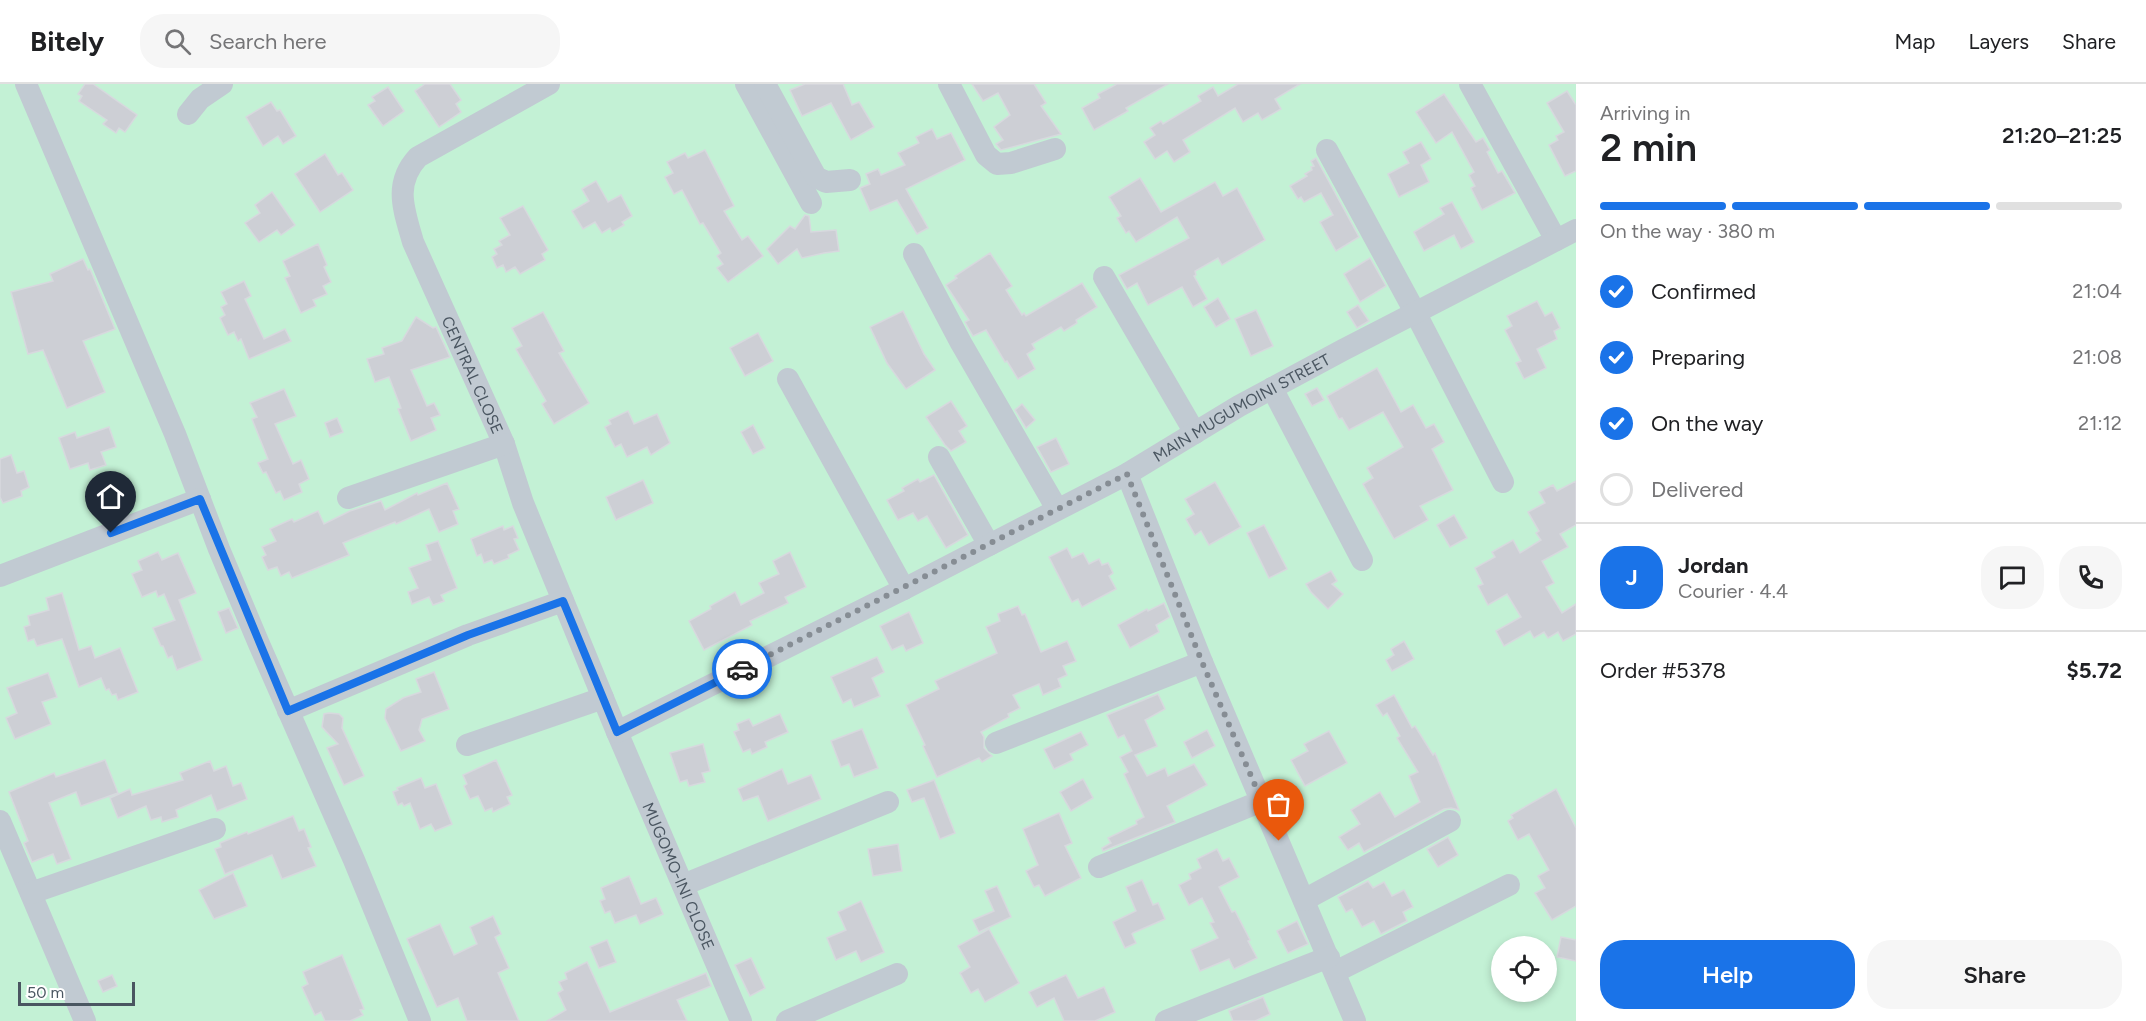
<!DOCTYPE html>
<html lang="en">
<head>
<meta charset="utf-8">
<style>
	body { margin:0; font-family:Figtree,sans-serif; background:#f6f6f6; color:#202124; height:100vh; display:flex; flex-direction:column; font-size:22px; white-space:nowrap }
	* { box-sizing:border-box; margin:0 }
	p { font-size:20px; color:#757577 }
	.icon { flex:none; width:33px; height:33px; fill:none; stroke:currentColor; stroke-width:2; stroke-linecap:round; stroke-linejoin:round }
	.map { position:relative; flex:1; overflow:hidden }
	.sheet { display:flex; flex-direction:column; background:#fff; width:570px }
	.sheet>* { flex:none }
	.tools { position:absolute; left:1491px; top:852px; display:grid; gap:12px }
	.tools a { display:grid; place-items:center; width:66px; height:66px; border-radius:50%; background:#fff; box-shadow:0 3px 9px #0003; font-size:30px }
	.scale { position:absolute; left:18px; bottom:15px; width:117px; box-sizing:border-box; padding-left:6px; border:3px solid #4a5661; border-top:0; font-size:16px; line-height:21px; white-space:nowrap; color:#4a5661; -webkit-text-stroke:4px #fff; paint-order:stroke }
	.pin { position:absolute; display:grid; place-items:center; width:51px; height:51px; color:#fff; margin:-62px -26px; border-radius:50% 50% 50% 0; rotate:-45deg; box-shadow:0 0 6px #0007 }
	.pin .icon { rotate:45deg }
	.courier { position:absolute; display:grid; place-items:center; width:60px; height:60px; margin:-30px; border:4px solid #1a73e8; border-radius:50%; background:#fff; color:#222; box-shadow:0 2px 8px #0007 }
	.headline em { font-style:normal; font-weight:600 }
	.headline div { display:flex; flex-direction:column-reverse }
	.headline { display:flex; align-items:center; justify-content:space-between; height:102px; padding:0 24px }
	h1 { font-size:39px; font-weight:600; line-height:45px }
	.bar { display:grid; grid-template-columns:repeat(4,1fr); gap:9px 6px; align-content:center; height:72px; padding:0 24px }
	.bar i { height:8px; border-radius:4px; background:#e0e0e0 }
	.bar .selected { background:#1a73e8 }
	.bar p { grid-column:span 4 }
	.line { display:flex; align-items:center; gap:15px; padding:0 24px; border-top:2px solid #e0e0e0 }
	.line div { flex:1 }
	.round { display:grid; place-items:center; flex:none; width:63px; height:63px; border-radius:24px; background:#f6f6f6 }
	ol { padding:0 24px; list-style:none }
	li { display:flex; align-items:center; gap:18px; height:66px }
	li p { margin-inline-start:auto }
	li .icon { padding:6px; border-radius:50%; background:#1a73e8; color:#fff; stroke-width:4 }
	li:last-child { color:#757577 }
	li i { width:33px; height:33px; border:3px solid #e0e0e0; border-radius:50% }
	.action { display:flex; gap:12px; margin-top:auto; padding:12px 24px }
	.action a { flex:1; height:69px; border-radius:24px; background:#1a73e8; color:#fff; font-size:24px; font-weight:600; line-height:69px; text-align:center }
	.action a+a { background:#f6f6f6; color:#202124 }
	header { display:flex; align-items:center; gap:36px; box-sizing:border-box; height:84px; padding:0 30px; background:#fff; border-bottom:2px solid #e0e0e0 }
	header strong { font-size:28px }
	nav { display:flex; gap:33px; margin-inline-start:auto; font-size:21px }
	.search { width:420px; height:54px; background:#f6f6f6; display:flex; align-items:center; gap:15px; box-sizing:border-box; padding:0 21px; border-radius:24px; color:#757577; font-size:22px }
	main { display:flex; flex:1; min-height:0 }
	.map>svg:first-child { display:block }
</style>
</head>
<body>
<header>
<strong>Bitely</strong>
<div class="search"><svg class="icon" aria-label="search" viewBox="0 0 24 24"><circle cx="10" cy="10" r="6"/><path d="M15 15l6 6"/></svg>Search here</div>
<nav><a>Map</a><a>Layers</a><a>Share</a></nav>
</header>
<main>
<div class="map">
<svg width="1576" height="937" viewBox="0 0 1576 937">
	<rect width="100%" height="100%" fill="#f5f3f3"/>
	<!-- green -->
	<path fill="#c3f1d5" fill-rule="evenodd" d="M0,0H1576V937H0ZM1502,862H1546V908H1502Z"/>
	<!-- building -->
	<g fill="#cdcfd5" stroke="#d7d9de" stroke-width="1.5">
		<path d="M85,0H93L137,31L125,48L119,44L116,49L103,40L107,36L79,17L82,12L78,10Z"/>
		<path d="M425,0H450L461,16L456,20L461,28L439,43L415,7Z"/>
		<path d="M805,0H843L852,21L859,18L874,43L851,56L831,19L802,32L790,6Z"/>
		<path d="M972,0H1034L1046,19L1041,22L1061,50L1001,66L996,60L1003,56L994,43L1010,31L998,9L983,17Z"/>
		<path d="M1117,0H1168L1126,24L1128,27L1094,46L1082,24L1100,14L1098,10Z"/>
		<path d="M1238,0H1300L1275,15L1281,25L1262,36L1258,29L1243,38L1235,24L1183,56L1190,68L1174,78L1167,67L1155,75L1144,58L1155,51L1150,44L1161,37L1163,40L1201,17L1198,12L1213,3L1218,12Z"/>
		<path d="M388,3L404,27L383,42L368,21L375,17L372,13Z"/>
		<path d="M1567,7L1576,21V87L1565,92L1549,61L1558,56L1556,52L1564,48L1547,19Z"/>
		<path d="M1444,10L1476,58L1483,54L1490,66L1487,68L1498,89L1502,87L1515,109L1482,126L1471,104L1475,102L1469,91L1474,88L1452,48L1436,59L1416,28Z"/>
		<path d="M271,18L277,27L280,26L296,52L283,60L278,52L263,62L246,33Z"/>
		<path d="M932,45L937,55L951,49L965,76L906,105L928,144L917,150L897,116L870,127L860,104L870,100L866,90L878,85L881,91L905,81L898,69L919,59L916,53Z"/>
		<path d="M1421,58L1431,75L1421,81L1429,98L1399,113L1388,90L1409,79L1403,68Z"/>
		<path d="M705,66L734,122L724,127L742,156L748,152L763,172L728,198L717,184L723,180L717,172L721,169L703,139L700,140L682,106L674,110L665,93L673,89L667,78L685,69L688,74Z"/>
		<path d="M325,70L338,91L342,89L353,106L320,128L295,90Z"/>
		<path d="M1316,74L1359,153L1336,167L1320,138L1333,131L1321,109L1304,118L1301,113L1298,115L1290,102L1307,92L1305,90L1312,86L1311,83L1314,82L1311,77Z"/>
		<path d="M1140,94L1161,128L1215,98L1223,112L1237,104L1265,156L1222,181L1218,174L1195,187L1196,191L1194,192L1207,215L1193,223L1182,203L1148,221L1137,199L1127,205L1119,191L1189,154L1177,133L1136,158L1129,147L1126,149L1117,134L1121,132L1109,113Z"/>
		<path d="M596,97L608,118L621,111L632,132L622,138L624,141L612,148L610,144L602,149L595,138L583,145L572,127L589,117L582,105Z"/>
		<path d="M272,108L295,141L281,151L277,146L259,158L245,139L260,129L255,121Z"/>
		<path d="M1452,118L1474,158L1461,165L1454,151L1424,167L1414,148L1444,130L1440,124Z"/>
		<path d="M523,122L548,166L542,170L545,176L520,190L515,183L506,188L503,181L497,184L492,173L497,170L494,165L502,161L499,157L510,151L500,134Z"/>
		<path d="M805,131L809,132L811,148L836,146L839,167L824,169L802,174L797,165L778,180L767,165L790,142L795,145Z"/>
		<path d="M318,160L327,181L324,183L331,198L323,202L327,210L313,216L316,222L301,229L285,194L290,192L283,177Z"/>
		<path d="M990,169L1012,202L1006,206L1022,231L1024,229L1026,232L1082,199L1097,223L1076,236L1077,239L1064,247L1061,243L1032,260L1035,265L1027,270L1035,285L1018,295L1007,277L1005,278L986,246L973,252L965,238L969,236L946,201L957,194L955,192Z"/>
		<path d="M1370,174L1386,202L1360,218L1344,190Z"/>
		<path d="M83,175L88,186L90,185L115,245L83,257L105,308L67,324L43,266L28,270L11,208L53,197L50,190Z"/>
		<path d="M244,197L251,212L245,215L264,255L285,245L291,257L249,275L241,255L238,257L234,248L228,251L220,234L225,231L221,223L227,220L221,208Z"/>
		<path d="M1218,214L1230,235L1216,243L1204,223Z"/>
		<path d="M1537,217L1545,232L1552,228L1560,244L1554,247L1557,255L1537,265L1546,284L1524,295L1516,279L1521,277L1505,246L1512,242L1507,232Z"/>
		<path d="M1358,221L1369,237L1357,244L1347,228Z"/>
		<path d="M1256,226L1273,262L1251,272L1235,235Z"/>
		<path d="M903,227L924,270L935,286L906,305L887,279L870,243Z"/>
		<path d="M543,228L564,267L559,269L589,319L554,340L542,320L546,317L516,265L522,262L512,244Z"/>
		<path d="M416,233L433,244L436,243L450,273L411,286L427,322L434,319L440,331L431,334L436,346L411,357L398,325L401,324L389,293L375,298L367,275L384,270L382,264L402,257Z"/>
		<path d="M758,249L773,277L745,292L730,264Z"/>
		<path d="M1377,284L1401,328L1413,321L1426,344L1434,340L1444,358L1432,365L1453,406L1420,422L1428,436L1394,455L1363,400L1373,394L1367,384L1403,363L1383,328L1349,346L1342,334L1339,335L1327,312Z"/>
		<path d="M1317,304L1324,316L1312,322L1305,310Z"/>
		<path d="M284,305L296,332L275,340L293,380L301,376L309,395L299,400L302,408L284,416L280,407L276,409L266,388L263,389L258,379L268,375L252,335L257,333L250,319Z"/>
		<path d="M951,317L967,342L959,347L966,358L951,367L945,361L926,333Z"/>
		<path d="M1022,320L1035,336L1026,344L1015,326Z"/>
		<path d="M628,327L634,340L657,330L670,359L651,371L647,363L627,373L621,360L615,363L605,343L611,340L609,336Z"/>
		<path d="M337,334L343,348L330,353L325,339Z"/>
		<path d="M753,341L765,364L753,370L741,348Z"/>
		<path d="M109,343L116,363L101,368L106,381L90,386L88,379L70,385L59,354L75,348L77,354Z"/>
		<path d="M1056,354L1069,380L1051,388L1037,363Z"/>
		<path d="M11,371L17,389L24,387L29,403L21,407L22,412L3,419L0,413V375Z"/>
		<path d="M934,391L968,451L946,464L927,432L918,437L913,429L898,436L887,416L904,407L902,404L918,395L920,398Z"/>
		<path d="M643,396L653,419L616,436L606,413Z"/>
		<path d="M1576,397V441L1560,450L1568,463L1542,477L1554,499L1546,503L1562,529L1576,520V550L1563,557L1558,548L1548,554L1544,548L1534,554L1530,547L1504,562L1496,547L1521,533L1507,510L1488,521L1478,502L1483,500L1475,484L1495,473L1492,468L1513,456L1520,469L1541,456L1536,449L1539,447L1528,428L1545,419L1539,408L1553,401L1557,407Z"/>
		<path d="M1215,398L1241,443L1209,461L1201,447L1195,451L1186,435L1194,430L1185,415Z"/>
		<path d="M447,399L459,425L453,427L458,440L439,448L429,425L396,440L395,438L343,459L349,471L292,494L289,488L281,492L277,483L268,486L262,473L266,471L262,463L276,457L270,445L292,435L294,438L318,427L324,440L350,427L381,417L385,426L417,409L418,411Z"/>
		<path d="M1454,431L1467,454L1450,463L1437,441Z"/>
		<path d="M1264,441L1287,485L1269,494L1247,449Z"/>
		<path d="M503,442L504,446L513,442L518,454L514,455L519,466L508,471L509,474L494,480L492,476L484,479L481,470L477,472L471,455Z"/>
		<path d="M438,457L457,504L441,511L444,517L433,521L429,513L412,520L408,508L418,504L409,484L431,476L426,461Z"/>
		<path d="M1067,464L1072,474L1083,469L1089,480L1099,475L1102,481L1108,479L1113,489L1109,492L1116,505L1082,523L1078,515L1072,518L1049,473Z"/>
		<path d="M158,468L162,476L178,469L196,509L179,516L202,576L177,586L172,572L168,574L163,562H161L153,544L175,536L164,510L158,513L156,507L142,513L132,490L142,486L138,477Z"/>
		<path d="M790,468L806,503L785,513L788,519L750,537L752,541L704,566L689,537L711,525L710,522L735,508L741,521L764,509L759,499L779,490L773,477Z"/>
		<path d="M1331,487L1337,497L1332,500L1343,510L1328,525L1311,508L1306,500Z"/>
		<path d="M62,509L79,566L91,562L95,574L120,564L138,608L118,616L116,610L112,611L109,605L106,606L101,594L79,603L62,555L37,562L34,555L28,557L24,543L30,541L28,532L49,526L46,514Z"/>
		<path d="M1164,519L1170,533L1156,541L1159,548L1130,564L1118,541L1147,525L1148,527Z"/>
		<path d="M1018,522L1022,531L1025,530L1041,568L1067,557L1076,577L1063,582L1067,591L1058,595L1061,603L1043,611L1039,600L1013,611L1020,624L1008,630L1009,633L981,648L984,653V664L992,672L982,678L979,674L937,693L923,662L925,661L906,621L939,605L935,597L997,569L986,543L1000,537L998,530Z"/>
		<path d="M229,524L238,544L226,549L218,528Z"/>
		<path d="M909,528L923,559L906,567L903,561L892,566L880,542Z"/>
		<path d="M1404,557L1414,575L1392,587L1386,576L1394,571L1391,565Z"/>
		<path d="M877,573L884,588L872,594L880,612L854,623L851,615L843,619L831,593Z"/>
		<path d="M434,588L449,625L422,635L419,646L425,657L401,667L385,634L386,625L403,614L421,608L416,595Z"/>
		<path d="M48,589L57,613L42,618L51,640L15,655L6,634L17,629L7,604Z"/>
		<path d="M1158,610L1165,625L1145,636L1157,662L1135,671L1147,692L1165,684L1168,692L1194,680L1207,701L1167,722L1175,738L1103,767L1102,764L1111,759L1108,754L1137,740L1136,737L1144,733L1124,690L1128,688L1120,673L1132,667L1124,651L1118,654L1107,631Z"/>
		<path d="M1394,611L1412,644L1415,642L1433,671L1435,669L1459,726L1451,724L1444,725L1364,768L1359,759L1348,766L1339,753L1360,740L1351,726L1380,708L1395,733L1420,718L1409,692L1418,688L1397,654L1400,652L1387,629L1383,632L1376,621Z"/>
		<path d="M329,629L339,630L343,634L342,644L364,692L344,701L327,664L338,660L322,643L324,630Z"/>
		<path d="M780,630L788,648L765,658L767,663L752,670L750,665L743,668L734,648L739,646L737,640L749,635L753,642Z"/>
		<path d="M862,645L878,684L854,693L849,680L841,683L831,657Z"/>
		<path d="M1207,646L1215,662L1192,674L1184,658Z"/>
		<path d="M1329,647L1347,679L1305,702L1291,676L1308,667L1304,660Z"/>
		<path d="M1081,648L1088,661L1070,670L1073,676L1054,685L1044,665Z"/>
		<path d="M703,660L710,687L702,689L705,698L689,702L687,696L680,698L670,669Z"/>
		<path d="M105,676L118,709L81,722L76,708L49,719L71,775L57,780L53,770L32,778L24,759L28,757L9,708L54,689L56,693Z"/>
		<path d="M496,676L512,711L507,713L510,720L493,728L492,724L485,727L478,712L470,715L464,702L467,700L463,691Z"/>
		<path d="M210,677L214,687L226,682L233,702L241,699L247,715L217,727L211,711L176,726L178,733L162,738L161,733L151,736L146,722L118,734L110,714L130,705L132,711L183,696L180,689Z"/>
		<path d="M782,685L788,700L811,691L821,715L768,737L758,712L743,717L738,705Z"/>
		<path d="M421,694L425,704L436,700L452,740L435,747L431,740L420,745L410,719L404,722L402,719L398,721L393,708L398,706L397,704Z"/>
		<path d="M1083,695L1093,714L1071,727L1060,708Z"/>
		<path d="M934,696L955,749L940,755L924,714L912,718L907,706Z"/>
		<path d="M1556,705L1576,744V822L1552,836L1535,809L1545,804L1538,792L1549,786L1529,750L1518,756L1508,737L1513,734L1511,731Z"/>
		<path d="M1059,729L1072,759L1065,762L1081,794L1045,812L1039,801L1034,803L1026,787L1038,781L1023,745Z"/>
		<path d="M293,732L299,747L304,745L311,763L308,764L316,782L282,795L272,771L225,790L215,765L221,763L220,759L247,748L248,750Z"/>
		<path d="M1448,753L1458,771L1438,783L1427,765Z"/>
		<path d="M898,760L902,787L873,792L868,765Z"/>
		<path d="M1217,765L1223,777L1229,774L1239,793L1219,803L1232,828L1235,827L1250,856L1248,857L1257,874L1234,885L1229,875L1200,887L1191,866L1218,854L1210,839L1214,838L1202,814L1189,821L1179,801L1191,795L1189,790L1201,784L1197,775Z"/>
		<path d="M233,789L247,822L214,835L199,806Z"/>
		<path d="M629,792L641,820L656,814L663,830L640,840L636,831L615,839L610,827L605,829L600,817L605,815L601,804Z"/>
		<path d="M1142,796L1153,821L1158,819L1165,835L1133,849L1132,850L1136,859L1125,864L1113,838L1136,827L1126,803Z"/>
		<path d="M1368,797L1373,804L1384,798L1392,812L1404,806L1413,823L1403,828L1407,837L1381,850L1374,837L1362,843L1352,825L1346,828L1338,813Z"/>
		<path d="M997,802L1011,833L979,848L973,836L994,827L985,807Z"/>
		<path d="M861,817L884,868L861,878L856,867L836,876L827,854L846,846L838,828Z"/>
		<path d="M493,832L501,850L495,853L509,884L498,889L519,937H467L458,914L437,923L407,855L440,840L454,871L477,860L470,843Z"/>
		<path d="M1297,837L1308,860L1288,869L1277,847Z"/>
		<path d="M989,845L1019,899L985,918L978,905L971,909L960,889L970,883L958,862Z"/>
		<path d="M1561,853L1576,856V877L1557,873Z"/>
		<path d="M607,856L616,878L599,884L590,863Z"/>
		<path d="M342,871L364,925L360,926L363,931L350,937H325L321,928L315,931L302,903L308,900L303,888Z"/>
		<path d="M751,874L765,904L750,912L735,881Z"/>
		<path d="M587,878L610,928L706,889L711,902L677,916L687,937H547L566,926L558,909L563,906L559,898L567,895L565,889Z"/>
		<path d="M112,891L117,902L103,908L98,897Z"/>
		<path d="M1066,891L1078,914L1104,903L1115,928L1095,937H1064L1054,914L1037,923L1029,908Z"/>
		<path d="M1263,913L1270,930L1255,937H1233L1229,927Z"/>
	</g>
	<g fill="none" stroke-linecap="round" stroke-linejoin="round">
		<!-- minor -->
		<g stroke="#c1cad2" stroke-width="22">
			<path d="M26,0L175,350L219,465L259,560L354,776L420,937"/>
			<path id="s1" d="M549,0L418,73C393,100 404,126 413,158L504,360L523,419L617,648L741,937"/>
			<path d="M746,0L811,119"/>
			<path d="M765,0L816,93L826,98L850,96"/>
			<path d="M949,0L986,71L997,80L1011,79L1055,65"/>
			<path d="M1470,0L1556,156"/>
			<path d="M188,30L200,15L222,0"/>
			<path d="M1327,66L1415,228L1503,398"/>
			<path d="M914,170L961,259L1057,425"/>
			<path d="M1104,193L1195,349"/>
			<path d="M788,295L904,505"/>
			<path d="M1272,304L1362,476"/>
			<path d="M939,373L989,461"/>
			<path d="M1127,390L1202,578L1355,937"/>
			<path d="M348,414L504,360"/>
			<path d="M0,492L200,415"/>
			<path d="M288,627L468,551L563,517"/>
			<path id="s2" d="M617,648L904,505L1127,390L1239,322L1343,266L1576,146"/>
			<path d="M996,659L1202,578"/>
			<path d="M467,661L603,614"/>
			<path d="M0,737L85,937"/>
			<path d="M1099,783L1262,717"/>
			<path d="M683,801L888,718"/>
			<path d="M31,809L215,745"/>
			<path d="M1304,816L1450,737"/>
			<path d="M1335,888L1509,801"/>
			<path d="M787,937L897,890"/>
			<path d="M1166,937L1329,873"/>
		</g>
	</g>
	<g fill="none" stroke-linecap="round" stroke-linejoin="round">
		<!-- done -->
		<path stroke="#868d94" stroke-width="6" stroke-dasharray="0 10.8" d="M742,585L1127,390L1202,578L1279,757"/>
		<!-- route -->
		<path stroke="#1a73e8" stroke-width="8" d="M111,449L200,415L288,627L468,551L563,517L617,648L742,585"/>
	</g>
	<g text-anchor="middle" stroke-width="4.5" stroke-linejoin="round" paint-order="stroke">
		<!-- street labels -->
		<g font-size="16" fill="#4a5661" stroke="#fff">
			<text dy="6" stroke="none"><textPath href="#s1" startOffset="386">CENTRAL CLOSE</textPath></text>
			<text dy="6" stroke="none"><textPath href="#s2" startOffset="704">MAIN MUGUMOINI STREET</textPath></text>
			<text dy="6" stroke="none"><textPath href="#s1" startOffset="928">MUGOMO-INI CLOSE</textPath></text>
		</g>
	</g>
</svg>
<div class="tools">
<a><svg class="icon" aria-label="locate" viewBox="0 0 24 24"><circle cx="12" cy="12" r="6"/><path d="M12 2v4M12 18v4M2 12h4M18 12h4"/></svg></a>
</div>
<div class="scale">50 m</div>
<div class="pin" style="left:1279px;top:757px;background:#ea580c"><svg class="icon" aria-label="bag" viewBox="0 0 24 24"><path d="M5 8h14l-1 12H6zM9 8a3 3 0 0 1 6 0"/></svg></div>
<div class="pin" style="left:111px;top:449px;background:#1f2937"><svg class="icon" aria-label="home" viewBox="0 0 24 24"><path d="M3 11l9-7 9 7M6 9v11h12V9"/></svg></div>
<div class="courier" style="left:742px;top:585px"><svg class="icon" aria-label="car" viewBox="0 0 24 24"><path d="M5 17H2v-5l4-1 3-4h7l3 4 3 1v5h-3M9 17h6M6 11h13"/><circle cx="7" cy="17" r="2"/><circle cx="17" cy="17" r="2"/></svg></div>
</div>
<section class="sheet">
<div class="headline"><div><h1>2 min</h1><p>Arriving in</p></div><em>21:20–21:25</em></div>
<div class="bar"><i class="selected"></i><i class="selected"></i><i class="selected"></i><i></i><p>On the way · 380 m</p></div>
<ol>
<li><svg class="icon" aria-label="check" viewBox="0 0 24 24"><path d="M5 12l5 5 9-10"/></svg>Confirmed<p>21:04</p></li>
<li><svg class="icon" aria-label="check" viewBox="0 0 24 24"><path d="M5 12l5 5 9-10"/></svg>Preparing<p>21:08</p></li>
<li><svg class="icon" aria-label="check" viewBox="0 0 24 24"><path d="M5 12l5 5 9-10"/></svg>On the way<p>21:12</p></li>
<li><i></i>Delivered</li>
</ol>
<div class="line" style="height:108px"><b class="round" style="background:#1a73e8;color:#fff">J</b><div><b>Jordan</b><p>Courier · 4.4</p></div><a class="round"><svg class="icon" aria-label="chat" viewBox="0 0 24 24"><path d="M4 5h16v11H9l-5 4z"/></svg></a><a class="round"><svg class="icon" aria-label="phone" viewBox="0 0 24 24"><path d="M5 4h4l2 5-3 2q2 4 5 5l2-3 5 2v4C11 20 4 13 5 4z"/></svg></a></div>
<div class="line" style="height:78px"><div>Order #5378</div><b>$5.72</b></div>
<div class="action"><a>Help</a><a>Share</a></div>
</section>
</main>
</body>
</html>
